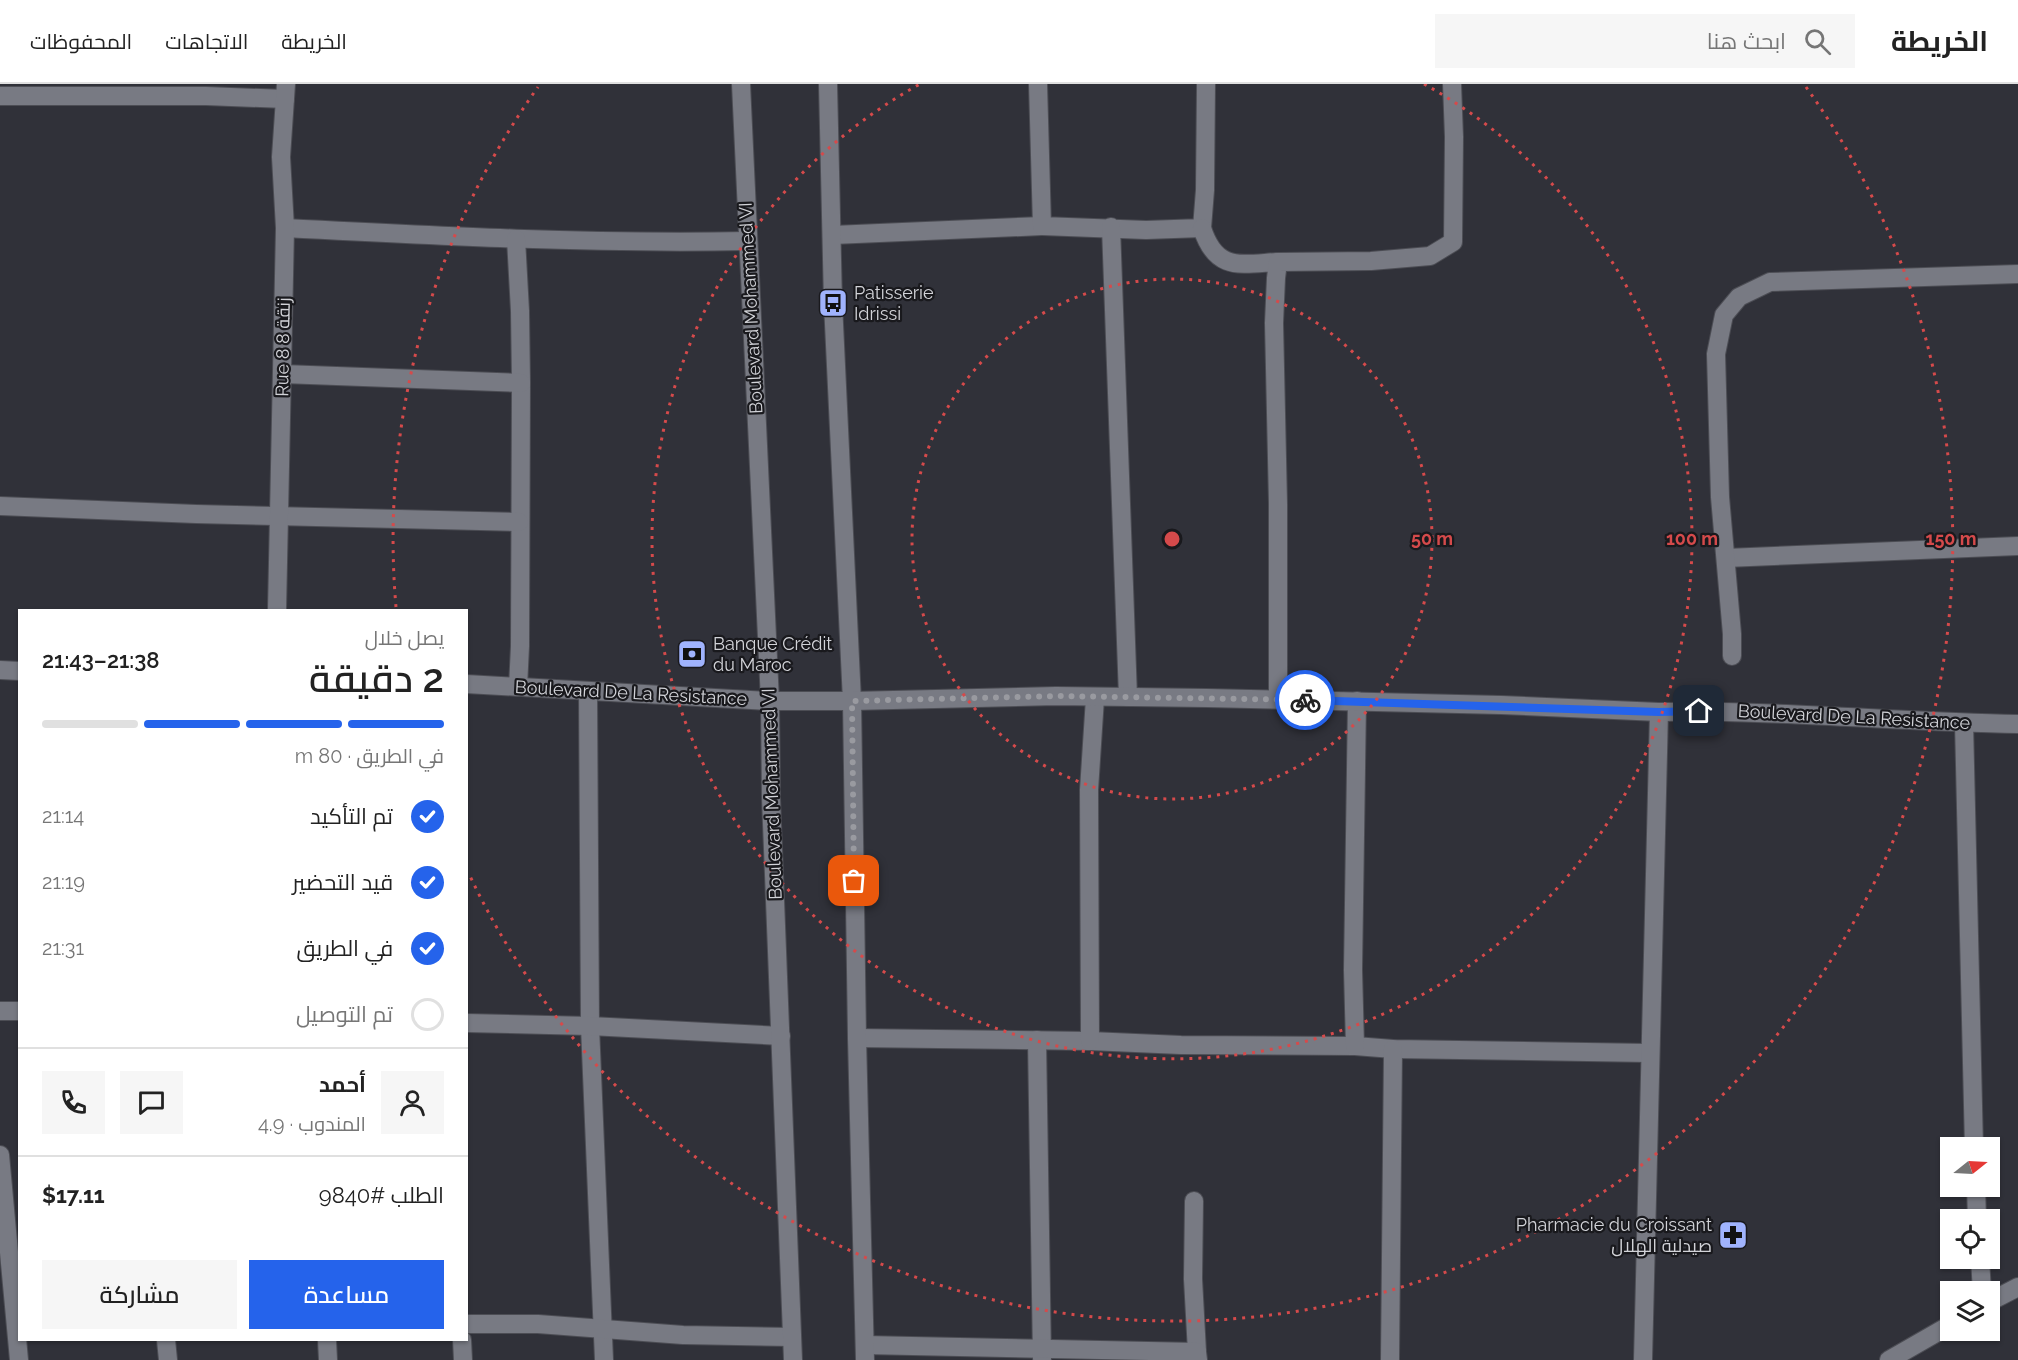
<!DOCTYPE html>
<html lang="ar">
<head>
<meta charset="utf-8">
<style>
	body { margin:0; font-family:Raleway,Cairo,sans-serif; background:#f6f6f6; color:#222; direction:rtl; height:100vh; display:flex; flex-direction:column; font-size:22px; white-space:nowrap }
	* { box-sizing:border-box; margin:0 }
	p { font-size:20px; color:#767676 }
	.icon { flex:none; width:33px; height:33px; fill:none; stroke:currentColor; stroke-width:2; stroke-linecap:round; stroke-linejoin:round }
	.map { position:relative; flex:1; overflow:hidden; direction:ltr }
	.panel { position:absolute; left:18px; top:525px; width:450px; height:732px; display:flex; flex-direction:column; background:#fff; border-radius:0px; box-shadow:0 2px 4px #0004; direction:rtl }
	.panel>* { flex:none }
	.needle { width:39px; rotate:72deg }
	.fabs { position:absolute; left:1940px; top:1053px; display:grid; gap:12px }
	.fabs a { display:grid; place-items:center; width:60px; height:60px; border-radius:0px; background:#fff; box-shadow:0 2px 4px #0004; font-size:30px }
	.pin { position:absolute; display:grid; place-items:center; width:51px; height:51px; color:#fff; margin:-26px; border-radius:12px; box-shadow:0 3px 9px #0006 }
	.courier { position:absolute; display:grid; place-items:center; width:60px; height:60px; margin:-30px; border:4px solid #2563eb; border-radius:50%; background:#fff; color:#222; box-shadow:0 2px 8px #0007 }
	.headline em { font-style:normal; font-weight:600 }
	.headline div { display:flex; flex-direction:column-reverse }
	.headline { display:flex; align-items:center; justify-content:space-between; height:102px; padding:0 24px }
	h1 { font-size:39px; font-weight:600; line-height:45px }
	.bar { display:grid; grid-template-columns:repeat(4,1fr); gap:9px 6px; align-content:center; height:72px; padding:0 24px }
	.bar i { height:8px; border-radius:4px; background:#e0e0e0 }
	.bar .active { background:#2563eb }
	.bar p { grid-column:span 4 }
	.line { display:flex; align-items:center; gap:15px; padding:0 24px; border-top:2px solid #e0e0e0 }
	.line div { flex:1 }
	.round { display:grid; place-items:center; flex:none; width:63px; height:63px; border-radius:0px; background:#f6f6f6 }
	ol { padding:0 24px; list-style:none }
	li { display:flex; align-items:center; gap:18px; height:66px }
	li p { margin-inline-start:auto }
	li .icon { padding:6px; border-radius:50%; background:#2563eb; color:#fff; stroke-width:4 }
	li:last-child { color:#767676 }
	li i { width:33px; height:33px; border:3px solid #e0e0e0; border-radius:50% }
	.cta { display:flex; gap:12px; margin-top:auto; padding:12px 24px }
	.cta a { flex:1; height:69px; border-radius:0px; background:#2563eb; color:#fff; font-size:24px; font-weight:600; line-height:69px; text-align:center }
	.cta a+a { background:#f6f6f6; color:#222 }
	header { display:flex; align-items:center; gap:36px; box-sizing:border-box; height:84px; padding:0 30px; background:#fff; border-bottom:2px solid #e0e0e0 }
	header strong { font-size:28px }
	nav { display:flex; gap:33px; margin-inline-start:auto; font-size:21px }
	.search { width:420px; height:54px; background:#f6f6f6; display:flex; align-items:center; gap:15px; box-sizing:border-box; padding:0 21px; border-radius:0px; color:#767676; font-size:22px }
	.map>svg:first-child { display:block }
</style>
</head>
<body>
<header>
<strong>الخريطة</strong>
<div class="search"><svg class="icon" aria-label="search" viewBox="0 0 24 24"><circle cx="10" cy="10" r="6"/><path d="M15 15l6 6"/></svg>ابحث هنا</div>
<nav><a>الخريطة</a><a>الاتجاهات</a><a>المحفوظات</a></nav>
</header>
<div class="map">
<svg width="2018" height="1276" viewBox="0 0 2018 1276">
	<rect width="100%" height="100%" fill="#303139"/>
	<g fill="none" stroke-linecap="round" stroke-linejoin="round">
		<!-- lane casing -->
		<g stroke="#4c4d54" stroke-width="20">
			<g id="lane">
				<path d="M833,151L1042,142"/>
				<path d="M1194,1117L1193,1195L1197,1268"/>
			</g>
		</g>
		<!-- street casing -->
		<g stroke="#4c4d54" stroke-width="20">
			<g id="street">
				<path d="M1038,0L1042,142L1146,146L1202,144L1205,106L1206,0"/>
				<path d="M0,12H206L285,15"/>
				<path d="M1111,143L1128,613"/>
				<path d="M285,144C439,152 593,160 747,157"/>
				<path d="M1202,144C1216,188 1240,180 1278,178"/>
				<path d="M516,155L520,227L521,299L520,562L518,603"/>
				<path d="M283,290L521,299"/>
				<path d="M0,422L196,430L519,438"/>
				<path d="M1726,474L2018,462"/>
				<path d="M277,526L285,144L281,73L286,0"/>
				<path d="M1732,572V550L1720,413L1716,270L1724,231L1739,213L1770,198L2018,190"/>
				<path d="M588,607L590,942L604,1276"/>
				<path d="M1278,615V420L1274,239L1276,194L1278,178L1371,177L1430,172L1453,158L1454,53L1452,0"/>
				<path d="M1964,639L1974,1064"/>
				<path d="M0,927H20"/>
				<path d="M466,939L590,942L781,952"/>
				<path d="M857,954L1090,957L1181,961L1355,962L1393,965L1649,969"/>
				<path d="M1037,956L1042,1274"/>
				<path d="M1090,957L1089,706L1095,614"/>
				<path d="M1355,962L1353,886L1357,617"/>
				<path d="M0,1071L19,1276"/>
				<path d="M1976,1102L1977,1136"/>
				<path d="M1980,1174L1982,1208"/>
				<path d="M1989,1218L2018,1203"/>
				<path d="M466,1240H538L683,1251L792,1253"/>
				<path d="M166,1256L168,1276"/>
				<path d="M327,1256L328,1276"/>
				<path d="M462,1256L463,1276"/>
				<path d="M865,1261L1197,1268L1198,1276"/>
				<path d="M1390,1276L1393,965"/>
				<path d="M1643,1276L1659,628"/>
				<path d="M1889,1276L1950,1241"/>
			</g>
		</g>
		<!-- secondary casing -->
		<g stroke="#4c4d54" stroke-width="20">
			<g id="secondary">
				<path d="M741,0L770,617L771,714L793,1276"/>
				<path d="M828,0L833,219L852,617L857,954L865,1276"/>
				<path d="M0,586L20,587"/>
				<path d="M466,600L770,617H852L1056,612L1207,614L1501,621L1659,628C1779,626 1898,638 2018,640"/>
			</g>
		</g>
		<!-- lane -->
		<use href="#lane" stroke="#787a83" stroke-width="18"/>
		<!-- street -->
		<use href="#street" stroke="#787a83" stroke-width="18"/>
		<!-- secondary -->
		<use href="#secondary" stroke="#787a83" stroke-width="18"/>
	</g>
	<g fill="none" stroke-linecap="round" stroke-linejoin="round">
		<!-- done -->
		<path stroke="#999aa0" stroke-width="6" stroke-dasharray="0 10.8" d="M854,797L852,617L1056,612L1305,616"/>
		<!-- route -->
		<path stroke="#2563eb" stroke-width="8" d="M1305,616L1659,628L1699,627"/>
	</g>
	<!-- distance rings -->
	<g fill="none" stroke="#d54a4b" stroke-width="3" stroke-dasharray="3 6">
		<circle cx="1172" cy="455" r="260"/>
		<path d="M1424 0A520 520 0 1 1 920 0"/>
		<path d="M396 523A779 779 0 0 1 538 3M1806 3A779 779 0 1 1 469 790"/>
	</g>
	<!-- icons -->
	<defs>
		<g id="bus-square" transform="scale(1.5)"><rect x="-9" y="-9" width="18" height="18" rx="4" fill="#a0b3fd" stroke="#19191d"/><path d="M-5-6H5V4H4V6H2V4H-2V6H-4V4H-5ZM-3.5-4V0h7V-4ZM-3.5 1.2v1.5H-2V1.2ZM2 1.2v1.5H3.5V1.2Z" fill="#111"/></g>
		<g id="bank-square" transform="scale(1.5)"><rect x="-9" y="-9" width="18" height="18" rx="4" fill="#a0b3fd" stroke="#19191d"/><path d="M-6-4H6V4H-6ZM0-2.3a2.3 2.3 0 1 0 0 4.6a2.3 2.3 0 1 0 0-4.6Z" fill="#111"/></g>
		<g id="pharmacy-square" transform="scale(1.5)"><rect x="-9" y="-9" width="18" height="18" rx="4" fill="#a0b3fd" stroke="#19191d"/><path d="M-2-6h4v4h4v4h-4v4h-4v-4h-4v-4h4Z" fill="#111"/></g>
	</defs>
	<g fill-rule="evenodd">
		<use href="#bus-square" x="833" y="219"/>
		<use href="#bank-square" x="692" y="570"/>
		<use href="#pharmacy-square" x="1733" y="1151"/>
	</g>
	<g text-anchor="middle" stroke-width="4.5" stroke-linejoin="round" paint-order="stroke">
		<!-- poi labels -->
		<g font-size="18" fill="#d2d3d8" stroke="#19191d" text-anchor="start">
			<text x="854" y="215">Patisserie<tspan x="854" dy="21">Idrissi</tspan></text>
			<text x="713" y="566">Banque Crédit<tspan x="713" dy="21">du Maroc</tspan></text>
			<text x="1712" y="1147" text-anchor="end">Pharmacie du Croissant<tspan x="1712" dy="21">صيدلية الهلال</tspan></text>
		</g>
		<!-- street labels -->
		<g font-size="18" fill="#d2d3d8" stroke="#19191d">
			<text transform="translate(751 224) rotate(-93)" y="6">Boulevard Mohammed VI</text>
			<text transform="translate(283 263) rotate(-89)" y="6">Rue 8 8 زنقة</text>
			<text transform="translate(631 609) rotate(3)" y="6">Boulevard De La Resistance</text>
			<text transform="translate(1854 633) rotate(3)" y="6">Boulevard De La Resistance</text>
			<text transform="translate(772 710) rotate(-92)" y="6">Boulevard Mohammed VI</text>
		</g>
	</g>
	<circle cx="1172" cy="455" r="9" fill="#d54a4b" stroke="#19191d" stroke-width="3"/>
	<g font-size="18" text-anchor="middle" font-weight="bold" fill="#d54a4b" stroke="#19191d" stroke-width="4.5" stroke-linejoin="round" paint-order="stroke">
		<text x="1432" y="461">50 m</text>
		<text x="1692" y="461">100 m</text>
		<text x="1951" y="461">150 m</text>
	</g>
</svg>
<div class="fabs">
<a><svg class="needle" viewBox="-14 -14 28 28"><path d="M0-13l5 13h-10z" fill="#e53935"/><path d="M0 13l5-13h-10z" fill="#767676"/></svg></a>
<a><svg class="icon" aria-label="locate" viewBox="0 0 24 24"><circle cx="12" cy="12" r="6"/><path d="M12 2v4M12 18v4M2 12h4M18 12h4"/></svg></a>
<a><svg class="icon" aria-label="layers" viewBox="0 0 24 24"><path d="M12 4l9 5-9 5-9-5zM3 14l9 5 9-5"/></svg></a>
</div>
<div class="pin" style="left:854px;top:797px;background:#ea580c"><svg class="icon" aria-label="bag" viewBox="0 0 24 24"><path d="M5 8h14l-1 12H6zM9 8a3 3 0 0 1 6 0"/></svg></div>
<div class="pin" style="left:1699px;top:627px;background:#1f2937"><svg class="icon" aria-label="home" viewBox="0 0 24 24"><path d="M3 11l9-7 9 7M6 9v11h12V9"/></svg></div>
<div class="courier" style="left:1305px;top:616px"><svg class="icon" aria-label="bike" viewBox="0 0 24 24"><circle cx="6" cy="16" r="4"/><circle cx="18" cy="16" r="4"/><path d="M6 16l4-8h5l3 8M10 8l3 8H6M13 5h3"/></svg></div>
<section class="panel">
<div class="headline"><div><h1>2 دقيقة</h1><p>يصل خلال</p></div><em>21:38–21:43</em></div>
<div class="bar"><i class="active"></i><i class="active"></i><i class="active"></i><i></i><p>في الطريق · 80 m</p></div>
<ol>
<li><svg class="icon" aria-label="check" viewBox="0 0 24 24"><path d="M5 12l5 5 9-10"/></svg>تم التأكيد<p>21:14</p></li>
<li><svg class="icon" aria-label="check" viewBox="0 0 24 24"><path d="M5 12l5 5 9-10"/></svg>قيد التحضير<p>21:19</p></li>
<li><svg class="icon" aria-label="check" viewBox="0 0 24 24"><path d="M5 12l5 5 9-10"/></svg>في الطريق<p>21:31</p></li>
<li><i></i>تم التوصيل</li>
</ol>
<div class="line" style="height:108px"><a class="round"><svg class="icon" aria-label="person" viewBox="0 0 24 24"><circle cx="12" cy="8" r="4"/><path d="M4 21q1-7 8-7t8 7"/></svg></a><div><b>أحمد</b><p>المندوب · 4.9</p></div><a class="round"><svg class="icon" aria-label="chat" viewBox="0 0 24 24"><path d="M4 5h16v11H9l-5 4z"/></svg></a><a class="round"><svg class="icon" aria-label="phone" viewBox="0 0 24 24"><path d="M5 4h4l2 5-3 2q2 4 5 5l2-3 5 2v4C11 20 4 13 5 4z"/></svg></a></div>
<div class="line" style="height:78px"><div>الطلب #9840</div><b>$17.11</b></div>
<div class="cta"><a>مساعدة</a><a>مشاركة</a></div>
</section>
</div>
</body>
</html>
